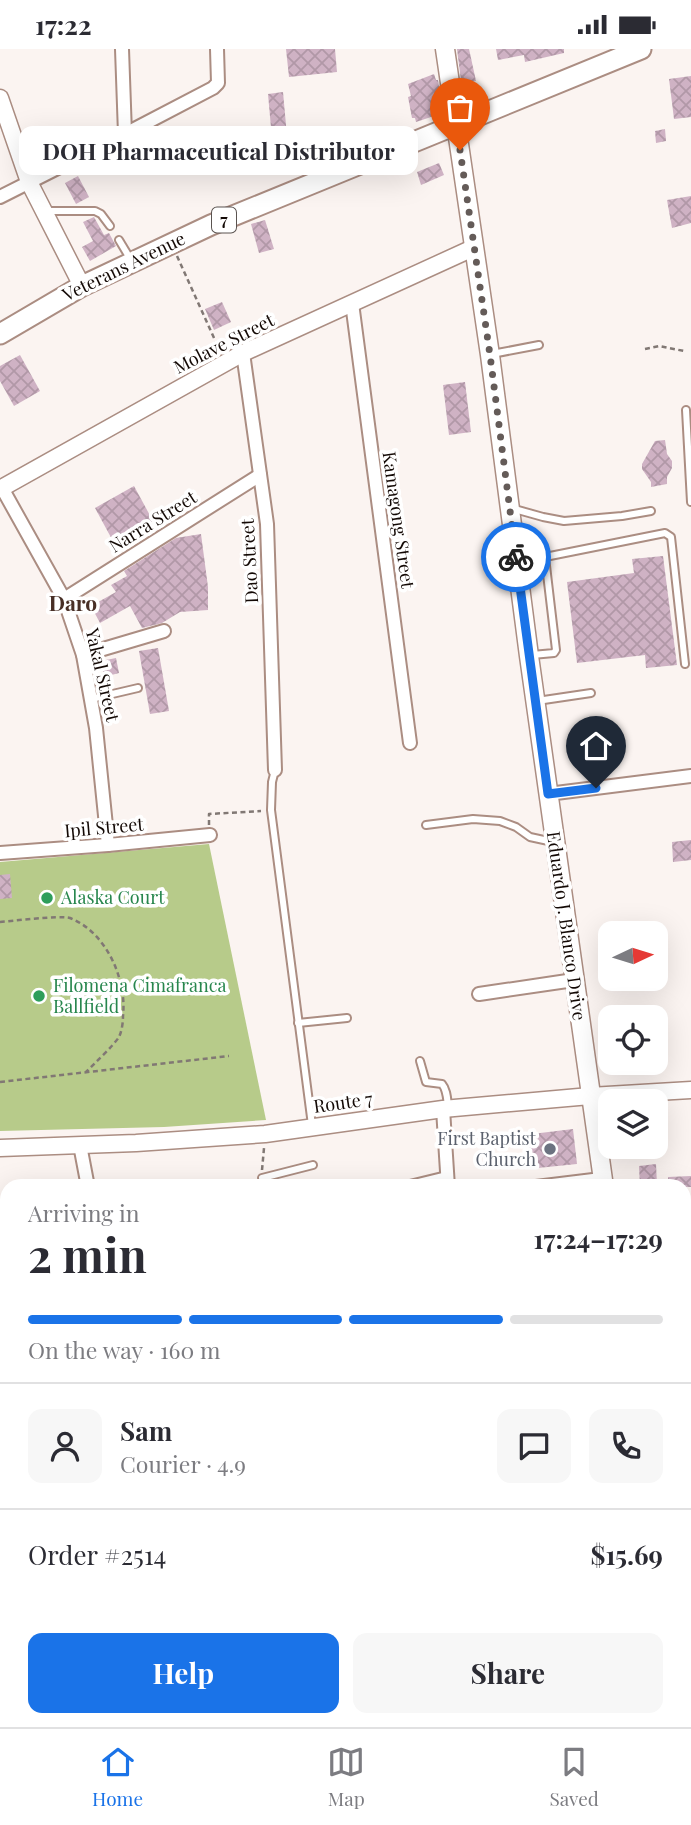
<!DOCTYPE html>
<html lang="en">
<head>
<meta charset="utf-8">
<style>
	body { margin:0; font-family:"Playfair Display",serif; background:#f7f7f7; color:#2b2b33; height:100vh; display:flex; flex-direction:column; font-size:26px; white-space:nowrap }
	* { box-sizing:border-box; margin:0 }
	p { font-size:23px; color:#7c7c81 }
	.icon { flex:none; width:38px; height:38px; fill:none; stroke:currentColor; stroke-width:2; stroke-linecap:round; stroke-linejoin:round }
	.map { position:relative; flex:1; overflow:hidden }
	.sheet { position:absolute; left:0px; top:1130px; width:691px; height:548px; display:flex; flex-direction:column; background:#fff; border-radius:21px 21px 0 0; box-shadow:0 7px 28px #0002 }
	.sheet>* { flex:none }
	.needle { width:46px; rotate:86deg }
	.fabs { position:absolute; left:598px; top:872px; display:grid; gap:14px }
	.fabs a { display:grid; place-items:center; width:70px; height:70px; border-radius:14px; background:#fff; box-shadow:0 7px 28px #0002; font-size:35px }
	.pin { position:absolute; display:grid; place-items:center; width:60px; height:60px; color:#fff; margin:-72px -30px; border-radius:50% 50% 50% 0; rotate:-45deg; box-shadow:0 0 7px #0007 }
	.pin .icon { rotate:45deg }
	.courier { position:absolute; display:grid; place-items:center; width:70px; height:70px; margin:-35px; border:5px solid #1a73e8; border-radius:50%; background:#fff; color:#222; box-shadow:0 2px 9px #0007 }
	.bubble { position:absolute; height:49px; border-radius:14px; background:#fff; box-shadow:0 7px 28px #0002; font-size:23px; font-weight:700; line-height:49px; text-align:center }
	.summary em { font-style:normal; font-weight:700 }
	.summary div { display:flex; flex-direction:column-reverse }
	.summary { display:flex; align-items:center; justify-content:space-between; height:119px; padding:0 28px }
	h1 { font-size:46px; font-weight:700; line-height:52px }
	.bar { display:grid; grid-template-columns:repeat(4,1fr); gap:10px 7px; align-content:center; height:84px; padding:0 28px }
	.bar i { height:9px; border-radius:5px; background:#e1e1e2 }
	.bar .selected { background:#1a73e8 }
	.bar p { grid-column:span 4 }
	.line { display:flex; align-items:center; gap:18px; padding:0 28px; border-top:2px solid #e1e1e2 }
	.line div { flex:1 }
	.round { display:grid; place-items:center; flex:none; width:74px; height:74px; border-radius:14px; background:#f7f7f7 }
	.action { display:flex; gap:14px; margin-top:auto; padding:14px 28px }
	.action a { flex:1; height:80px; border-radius:14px; background:#1a73e8; color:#fff; font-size:28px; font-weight:700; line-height:80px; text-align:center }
	.action a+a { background:#f7f7f7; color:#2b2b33 }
	.status { display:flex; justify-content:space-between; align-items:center; height:49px; padding:0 35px; background:#fff; direction:ltr }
	.status svg { height:19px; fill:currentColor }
	.menu { display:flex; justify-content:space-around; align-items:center; height:98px; border-top:2px solid #e1e1e2; background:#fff; font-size:19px; color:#7c7c81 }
	.menu a { display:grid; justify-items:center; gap:4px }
	.menu .selected { color:#1a73e8 }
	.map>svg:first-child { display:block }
</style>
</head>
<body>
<div class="status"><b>17:22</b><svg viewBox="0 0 49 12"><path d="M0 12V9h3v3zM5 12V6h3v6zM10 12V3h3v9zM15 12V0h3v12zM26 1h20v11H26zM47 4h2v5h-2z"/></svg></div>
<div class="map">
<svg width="691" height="1678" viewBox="0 0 691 1678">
	<defs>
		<pattern id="building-cross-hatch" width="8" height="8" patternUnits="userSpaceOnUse" patternTransform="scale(1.75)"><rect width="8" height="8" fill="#cfb2c4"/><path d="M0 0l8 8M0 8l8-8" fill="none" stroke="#b198a7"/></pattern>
	</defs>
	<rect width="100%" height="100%" fill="#fbf4f1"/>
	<!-- education -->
	<path fill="#fde7d9" d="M689,1169H691V1478L684,1479V1199L691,1198Z"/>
	<!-- park -->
	<path fill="#b7cb8a" d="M209,795L266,1071L164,1078L0,1082V813Z"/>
	<!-- building -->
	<g fill="url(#building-cross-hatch)">
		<path d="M286,0H335L337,23L289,28Z"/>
		<path d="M457,0H469L476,32L466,34L461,32Z"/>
		<path d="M496,0H564V4L525,13L524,6L498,11Z"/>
		<path d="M434,25L436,31H438L443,64L416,73L415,69H412L408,48L411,47L408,35Z"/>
		<path d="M691,27V68L674,70L669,30Z"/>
		<path d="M283,43L287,87L312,85L313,102L283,104L282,89L272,90L268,45Z"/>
		<path d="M665,80L666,92L656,94L655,82Z"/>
		<path d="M439,114L444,126L421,136L417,123Z"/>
		<path d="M78,127L89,148L76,155L65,134Z"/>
		<path d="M691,147V174L672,179L667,151Z"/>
		<path d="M94,168L104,186L109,184L116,197L90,212L82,198L93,192L83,173Z"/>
		<path d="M265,171L274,200L259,204L251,175Z"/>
		<path d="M222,253L231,273L214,281L205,260Z"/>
		<path d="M20,306L40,342L14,357L0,332V317Z"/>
		<path d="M465,333L471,383L449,386L443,336Z"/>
		<path d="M665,391L667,405L672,412V419L667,428V435L651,438V433L642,420V415L655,392Z"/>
		<path d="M134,437L153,472L114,494L95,459Z"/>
		<path d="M201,485L208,538V561L180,563L162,574L142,579L130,557L100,574L91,557L116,543L111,536L127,527L124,522L176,489Z"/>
		<path d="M663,507L677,616L646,619L645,606L577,614L567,533L634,524L632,510Z"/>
		<path d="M158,599L169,662L150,665L139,602Z"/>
		<path d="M116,609L119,624L104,628L101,612Z"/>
		<path d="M691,791V811L673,813L672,793Z"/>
		<path d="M10,825L12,849L0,850V826Z"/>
		<path d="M573,1080L577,1115L528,1120L524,1086Z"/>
		<path d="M656,1115L657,1136L640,1138L639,1117Z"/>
		<path d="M691,1127V1138H668V1128Z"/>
	</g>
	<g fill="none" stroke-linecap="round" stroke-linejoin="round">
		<!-- service casing -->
		<g stroke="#ab8d82" stroke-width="10">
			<g id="service">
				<path d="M45,162H95L101,165L110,177"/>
				<path d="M119,191L131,211"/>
				<path d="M492,305L539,296"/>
				<path d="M686,361L691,453"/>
				<path d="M511,459L543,468L564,472L622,467L651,462"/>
				<path d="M520,511L545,508"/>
				<path d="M532,606L554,604L556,601L545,508L665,484L671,488L685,615"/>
				<path d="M91,650L138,639"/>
				<path d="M537,652L591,644"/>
				<path d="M275,721L272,733L271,761L312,1076"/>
				<path d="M426,776L473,770L500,772L516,778L530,788L553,793"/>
				<path d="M298,974L347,969"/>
				<path d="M420,1012L426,1033L442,1035C447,1041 447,1049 448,1057"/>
				<path d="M262,1129L313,1116"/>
				<path d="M511,1138L601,1127"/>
			</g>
		</g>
		<!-- minor casing -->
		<g stroke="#ab8d82" stroke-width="16">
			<g id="minor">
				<path d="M122,0L125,85"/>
				<path d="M0,148L125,85L213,39L218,34L217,0"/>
				<path d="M352,254L410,694"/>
				<path d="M243,304L267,475L275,721"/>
				<path d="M2,439L64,550L83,606L96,679L108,796"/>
				<path d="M64,550L260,426"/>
				<path d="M83,606L164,582"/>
				<path d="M548,745L691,727"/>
				<path d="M0,804L108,796L210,786"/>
				<path d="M479,945L574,931"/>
				<path d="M443,1060L448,1138"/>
				<path d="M80,1096L88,1138"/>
				<path d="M410,1138L447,1129"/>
				<path d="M337,1671L338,1678"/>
			</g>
		</g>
		<!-- tertiary casing -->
		<g stroke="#ab8d82" stroke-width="19">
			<g id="tertiary">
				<path d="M0,49L29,133L82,237"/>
				<path d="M0,440L243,304L473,199"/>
				<path d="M0,1099L136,1094L265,1085L443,1060L590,1047L691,1041"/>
			</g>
		</g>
		<!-- secondary casing -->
		<g stroke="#ab8d82" stroke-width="21">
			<g id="secondary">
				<path d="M445,0L490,306L529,607L604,1138"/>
				<path d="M684,1498L691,1497"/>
				<path d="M0,1569L7,1568"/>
				<path d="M683,1671V1678"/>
			</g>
		</g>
		<!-- trunk casing -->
		<g stroke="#ab8d82" stroke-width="23">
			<path id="trunk" d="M0,285L82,237L211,176L641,0"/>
		</g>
		<!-- path -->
		<g stroke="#817874" stroke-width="2.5" stroke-dasharray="5 3.5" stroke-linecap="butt">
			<path d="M177,207L219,300"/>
			<path d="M645,300L659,297L684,302"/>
			<path d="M209,776V765L261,762"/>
			<path d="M0,873C13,872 60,866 70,869C106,883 127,930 123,967C123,973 122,982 119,988C114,996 94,1015 86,1023"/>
			<path d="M0,1033L229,1007"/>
			<path d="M262,1121L264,1099"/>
		</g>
		<!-- service -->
		<use href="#service" stroke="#fff" stroke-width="6"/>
		<!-- minor -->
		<use href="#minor" stroke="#fff" stroke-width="12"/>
		<!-- tertiary -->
		<use href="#tertiary" stroke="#fff" stroke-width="16"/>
		<!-- secondary -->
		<use href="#secondary" stroke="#fff" stroke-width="18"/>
		<!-- trunk -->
		<use href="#trunk" stroke="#fff" stroke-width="19"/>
	</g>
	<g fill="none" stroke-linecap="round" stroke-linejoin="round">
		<!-- done -->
		<path stroke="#645b58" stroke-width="7" stroke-dasharray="0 12.6" d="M460,101L490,306L516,508"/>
		<!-- route -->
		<path stroke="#1a73e8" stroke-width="9" d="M516,508L548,745L596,739"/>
	</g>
	<!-- markers -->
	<g fill="#2e9e5b" stroke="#fff" stroke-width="2.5">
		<circle cx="47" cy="849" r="7"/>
		<circle cx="39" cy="947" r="7"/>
	</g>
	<circle fill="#6b7280" stroke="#fff" stroke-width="2.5" cx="550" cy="1100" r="7"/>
	<g text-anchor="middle" stroke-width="7" stroke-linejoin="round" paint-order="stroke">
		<!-- shield labels -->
		<rect fill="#fff" stroke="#5a5350" stroke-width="2" x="212" y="158.5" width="24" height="25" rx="5"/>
		<g font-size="16" font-weight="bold" fill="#130905">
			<text x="224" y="177">7</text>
		</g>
		<!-- street labels -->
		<g font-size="18" fill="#130905" stroke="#fff">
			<text transform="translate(124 218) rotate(-26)" y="6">Veterans Avenue</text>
			<text transform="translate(224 295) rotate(-27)" y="6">Molave Street</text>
			<text transform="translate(398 471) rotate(82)" y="6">Kamagong Street</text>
			<text transform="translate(153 473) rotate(-32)" y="6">Narra Street</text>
			<text transform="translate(250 512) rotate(-93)" y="6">Dao Street</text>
			<text transform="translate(102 626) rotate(77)" y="6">Yakal Street</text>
			<text transform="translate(104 779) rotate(-5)" y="6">Ipil Street</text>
			<text transform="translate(566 877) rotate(82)" y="6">Eduardo J. Blanco Drive</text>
			<text transform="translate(343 1054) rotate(-8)" y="6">Route 7</text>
		</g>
		<!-- leisure labels -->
		<g font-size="18" fill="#27864d" stroke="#fff" text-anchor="start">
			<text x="61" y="855">Alaska Court</text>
			<text x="53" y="943">Filomena Cimafranca<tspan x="53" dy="21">Ballfield</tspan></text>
		</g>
		<!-- worship labels -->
		<g font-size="18" fill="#5b616d" stroke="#fff" text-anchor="end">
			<text x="536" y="1096">First Baptist<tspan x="536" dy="21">Church</tspan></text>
		</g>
		<!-- quarter labels -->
		<g font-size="21" font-weight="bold" fill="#482f26" stroke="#fff">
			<text x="73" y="562">Daro</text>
		</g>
	</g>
</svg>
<div class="fabs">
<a><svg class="needle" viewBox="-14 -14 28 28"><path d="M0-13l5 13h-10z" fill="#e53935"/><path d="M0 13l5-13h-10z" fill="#7c7c81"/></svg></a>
<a><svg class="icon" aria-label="locate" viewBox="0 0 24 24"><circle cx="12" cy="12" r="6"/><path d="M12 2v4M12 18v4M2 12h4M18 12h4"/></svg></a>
<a><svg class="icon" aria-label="layers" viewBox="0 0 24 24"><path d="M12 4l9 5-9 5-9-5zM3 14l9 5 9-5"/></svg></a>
</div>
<div class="pin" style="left:460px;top:101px;background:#ea580c"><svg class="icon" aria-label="bag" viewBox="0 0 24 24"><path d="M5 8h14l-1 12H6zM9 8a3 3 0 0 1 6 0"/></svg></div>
<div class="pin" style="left:596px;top:739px;background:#1f2937"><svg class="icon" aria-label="home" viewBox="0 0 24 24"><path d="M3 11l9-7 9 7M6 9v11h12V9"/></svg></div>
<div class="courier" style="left:516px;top:508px"><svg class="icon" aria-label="bike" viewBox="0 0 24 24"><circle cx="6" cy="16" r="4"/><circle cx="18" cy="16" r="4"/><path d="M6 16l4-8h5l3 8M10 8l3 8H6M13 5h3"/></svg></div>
<div class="bubble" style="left:19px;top:77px;width:399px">DOH Pharmaceutical Distributor</div>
<section class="sheet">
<div class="summary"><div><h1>2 min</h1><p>Arriving in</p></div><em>17:24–17:29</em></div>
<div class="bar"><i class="selected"></i><i class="selected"></i><i class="selected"></i><i></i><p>On the way · 160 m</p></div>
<div class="line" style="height:126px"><a class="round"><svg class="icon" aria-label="person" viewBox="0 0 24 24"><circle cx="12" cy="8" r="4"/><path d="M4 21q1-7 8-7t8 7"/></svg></a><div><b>Sam</b><p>Courier · 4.9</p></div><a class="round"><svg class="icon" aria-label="chat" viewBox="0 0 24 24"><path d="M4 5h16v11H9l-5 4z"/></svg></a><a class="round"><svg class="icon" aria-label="phone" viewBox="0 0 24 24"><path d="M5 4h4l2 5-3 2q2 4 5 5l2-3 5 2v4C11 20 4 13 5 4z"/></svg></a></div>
<div class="line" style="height:91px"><div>Order #2514</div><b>$15.69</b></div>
<div class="action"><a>Help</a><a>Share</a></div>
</section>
</div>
<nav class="menu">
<a class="selected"><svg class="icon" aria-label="home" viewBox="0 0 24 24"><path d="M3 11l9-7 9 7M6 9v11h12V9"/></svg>Home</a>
<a><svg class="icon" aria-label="map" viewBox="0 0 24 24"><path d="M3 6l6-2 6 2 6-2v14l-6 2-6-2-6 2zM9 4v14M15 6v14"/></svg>Map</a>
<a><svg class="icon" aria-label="saved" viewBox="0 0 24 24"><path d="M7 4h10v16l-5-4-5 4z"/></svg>Saved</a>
</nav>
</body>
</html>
